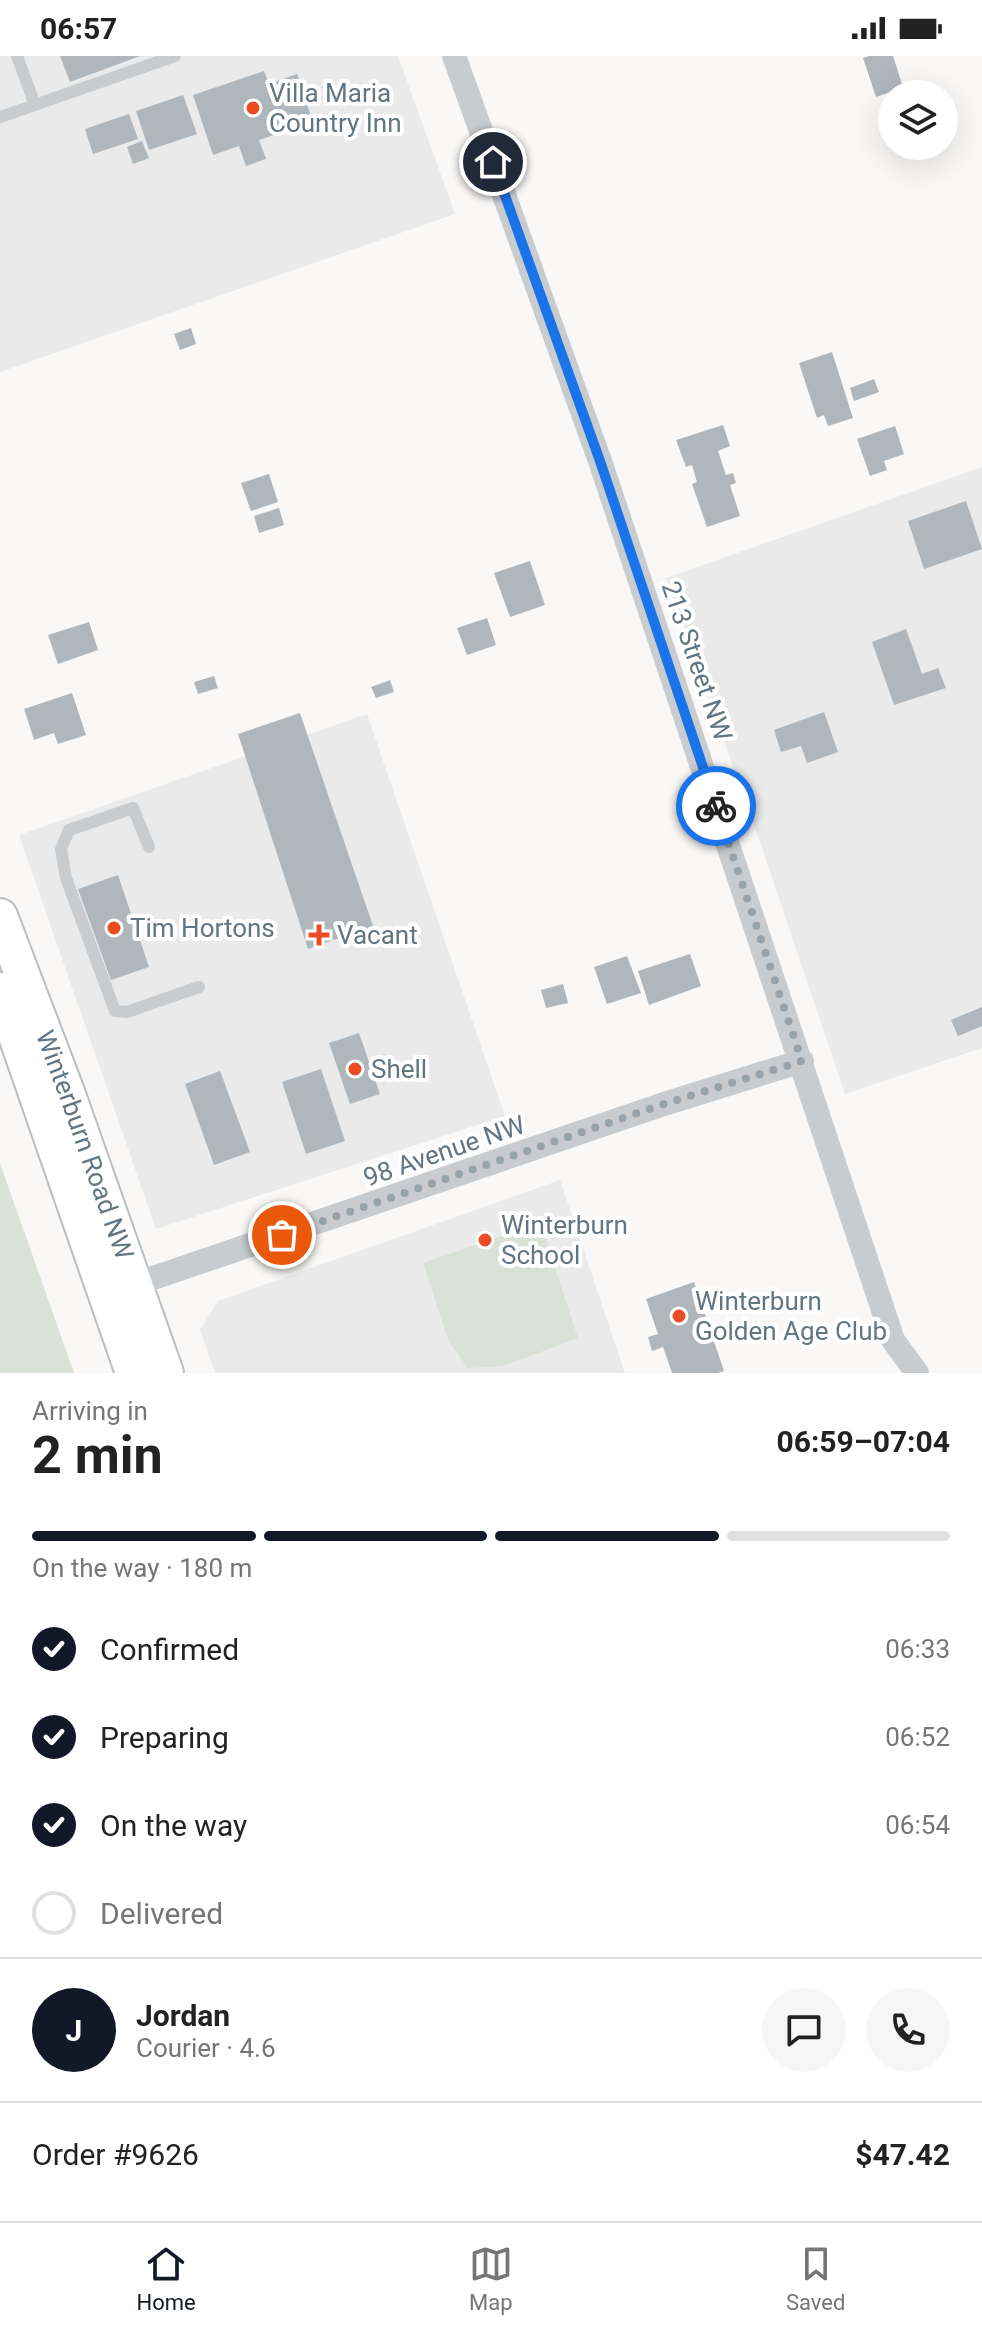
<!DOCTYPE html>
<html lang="en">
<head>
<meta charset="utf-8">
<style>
	body { margin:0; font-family:Roboto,sans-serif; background:#f6f6f6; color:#222; height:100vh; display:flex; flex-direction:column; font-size:30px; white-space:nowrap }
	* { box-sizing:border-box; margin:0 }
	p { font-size:26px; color:#767676 }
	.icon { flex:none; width:44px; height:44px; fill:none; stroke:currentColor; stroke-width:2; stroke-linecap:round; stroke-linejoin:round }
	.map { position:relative; height:1317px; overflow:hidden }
	.sheet { display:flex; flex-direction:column; background:#fff; flex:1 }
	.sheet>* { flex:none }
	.controls { position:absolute; left:878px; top:24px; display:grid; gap:16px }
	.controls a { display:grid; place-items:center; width:80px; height:80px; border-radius:50%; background:#fff; box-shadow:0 8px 32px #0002; font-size:40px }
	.pin { position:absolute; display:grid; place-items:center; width:68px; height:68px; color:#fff; margin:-34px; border:4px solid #fff; border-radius:50%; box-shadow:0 2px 8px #0007 }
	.courier { position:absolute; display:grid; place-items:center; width:80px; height:80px; margin:-40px; border:6px solid #1a73e8; border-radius:50%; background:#fff; color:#222; box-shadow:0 2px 10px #0007 }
	.summary em { font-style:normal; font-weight:700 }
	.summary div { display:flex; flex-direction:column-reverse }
	.summary { display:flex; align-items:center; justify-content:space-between; height:136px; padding:0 32px }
	h1 { font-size:52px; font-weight:700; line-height:60px }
	.bar { display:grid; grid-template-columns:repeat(4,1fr); gap:12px 8px; align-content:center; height:96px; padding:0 32px }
	.bar i { height:10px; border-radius:6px; background:#e0e0e0 }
	.bar .on { background:#111827 }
	.bar p { grid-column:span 4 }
	.line { display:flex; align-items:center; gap:20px; padding:0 32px; border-top:2px solid #e0e0e0 }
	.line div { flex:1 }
	.round { display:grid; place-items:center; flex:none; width:84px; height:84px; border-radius:42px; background:#f6f6f6 }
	ol { padding:0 32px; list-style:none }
	li { display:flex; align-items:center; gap:24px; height:88px }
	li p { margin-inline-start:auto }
	li .icon { padding:8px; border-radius:50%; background:#111827; color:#fff; stroke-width:4 }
	li:last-child { color:#767676 }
	li i { width:44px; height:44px; border:4px solid #e0e0e0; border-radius:50% }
	.status { display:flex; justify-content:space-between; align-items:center; height:56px; padding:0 40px; background:#fff; direction:ltr }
	.status svg { height:22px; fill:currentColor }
	.tab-bar { display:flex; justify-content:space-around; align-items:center; height:112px; border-top:2px solid #e0e0e0; background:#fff; font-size:22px; color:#767676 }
	.tab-bar a { display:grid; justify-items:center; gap:4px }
	.tab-bar .on { color:#111827 }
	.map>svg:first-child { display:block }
</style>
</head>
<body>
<div class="status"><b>06:57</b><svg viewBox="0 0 49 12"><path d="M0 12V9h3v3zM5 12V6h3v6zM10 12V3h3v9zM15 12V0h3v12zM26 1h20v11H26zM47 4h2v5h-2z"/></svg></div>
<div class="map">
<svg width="982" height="1317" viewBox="0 0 982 1317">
	<rect width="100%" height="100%" fill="#f9f8f6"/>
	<!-- built -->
	<g fill="#e9eae9">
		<path d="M0,0H398L455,158L0,316Z"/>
		<path d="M982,411V992L845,1038L761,789L666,522Z"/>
		<path d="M367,658L505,1060L156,1173L19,779Z"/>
		<path d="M560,1124L625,1317H215L200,1274L218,1245Z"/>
	</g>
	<!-- green -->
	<g fill="#dae1d6">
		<path d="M0,1107L74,1317H0Z"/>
		<path d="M525,1172L545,1181L578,1282L503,1310L468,1312L449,1286L423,1207Z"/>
	</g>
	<!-- building -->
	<g fill="#afb7bd">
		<path d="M60,0H140L70,26Z"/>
		<path d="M869,0H893L903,31L876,41L863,2Z"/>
		<path d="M264,15L269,28L297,18L313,66L259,84L266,103L246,110L239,90L213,99L193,39Z"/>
		<path d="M183,39L197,78L149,94L136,55Z"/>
		<path d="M129,58L138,83L93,98L85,73Z"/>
		<path d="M142,85L149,102L133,108L127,91Z"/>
		<path d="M191,272L196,288L180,294L174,278Z"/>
		<path d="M832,296L853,362L828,370L824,359L817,362L799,307Z"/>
		<path d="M874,323L879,336L854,345L850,332Z"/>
		<path d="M723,369L730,390L718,395L726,419L733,417L736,427L730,429L740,460L707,471L692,428L697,426L692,409L686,411L676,384Z"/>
		<path d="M895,370L904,398L884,405L887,414L870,420L857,383Z"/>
		<path d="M269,418L278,446L251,455L241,427Z"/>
		<path d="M966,445L982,493L924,513L908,465Z"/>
		<path d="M279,452L284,469L259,477L254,460Z"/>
		<path d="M530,505L545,549L510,561L494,517Z"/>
		<path d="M487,562L496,589L467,599L457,572Z"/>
		<path d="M89,566L98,594L58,608L48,579Z"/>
		<path d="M906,573L922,618L938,612L946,632L894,649L872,586Z"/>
		<path d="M214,620L218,632L198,638L194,626Z"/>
		<path d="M390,624L394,636L376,642L371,631Z"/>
		<path d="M72,637L86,679L58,688L54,677L34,684L24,653Z"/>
		<path d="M824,656L838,696L807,707L801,690L781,696L774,674Z"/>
		<path d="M300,657L373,870L308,893L238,678Z"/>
		<path d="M118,819L149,911L111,924L78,833Z"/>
		<path d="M690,898L701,930L649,949L638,915Z"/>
		<path d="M627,900L641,937L607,948L594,911Z"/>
		<path d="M563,928L568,947L546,952L541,934Z"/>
		<path d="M982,951V970L958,980L951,964Z"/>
		<path d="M359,977L380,1038L350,1048L329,987Z"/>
		<path d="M321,1013L345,1085L306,1098L282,1026Z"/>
		<path d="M220,1015L250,1096L214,1109L185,1028Z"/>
		<path d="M694,1226L724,1315L718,1317H672L663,1291L652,1295L648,1281L658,1278L646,1243Z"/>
	</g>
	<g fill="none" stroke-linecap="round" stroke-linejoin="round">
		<!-- secondary casing -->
		<g stroke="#b8bec2" stroke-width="38">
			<g id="secondary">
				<path id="s1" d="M0,860L67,1036L166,1317"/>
				<path d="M0,934L133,1317"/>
			</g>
		</g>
		<!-- lane -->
		<g stroke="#c8cccf" stroke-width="12">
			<path d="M17,0L35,49"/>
			<path d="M0,61L175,0"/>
			<path d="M149,791L133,752L69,774L61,793L66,822L115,955L127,956L199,931"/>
		</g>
		<!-- street -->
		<g stroke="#c8cccf" stroke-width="24">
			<path d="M454,0L600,405L893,1284L917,1317"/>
			<path d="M121,1233L664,1048L802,1005"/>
		</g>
		<!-- secondary -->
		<use href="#secondary" stroke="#fff" stroke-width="34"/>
	</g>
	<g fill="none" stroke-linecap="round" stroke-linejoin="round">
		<!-- done -->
		<path stroke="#97a3ab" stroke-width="8" stroke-dasharray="0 14.4" d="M282,1179L664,1048L802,1005L716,750"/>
		<!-- route -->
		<path stroke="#1a73e8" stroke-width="10" d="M493,106L600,405L716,750"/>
	</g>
	<!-- markers -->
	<g fill="#ec4c23" stroke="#fff" stroke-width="3">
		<circle cx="253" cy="52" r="8"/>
		<circle cx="114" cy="872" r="8"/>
		<path d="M315 867h8v8h8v8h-8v8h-8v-8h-8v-8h8z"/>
		<circle cx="355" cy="1013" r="8"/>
		<circle cx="485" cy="1184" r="8"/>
		<circle cx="679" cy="1260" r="8"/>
	</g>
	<g text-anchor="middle" stroke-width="8" stroke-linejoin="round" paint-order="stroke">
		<!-- poi labels -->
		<g font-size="26" fill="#627582" stroke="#fff" text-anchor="start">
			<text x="269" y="46">Villa Maria<tspan x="269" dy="30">Country Inn</tspan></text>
			<text x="130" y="881">Tim Hortons</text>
			<text x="337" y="888">Vacant</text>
			<text x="371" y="1022">Shell</text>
			<text x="501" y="1178">Winterburn<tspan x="501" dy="30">School</tspan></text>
			<text x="695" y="1254">Winterburn<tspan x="695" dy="30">Golden Age Club</tspan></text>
		</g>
		<!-- street labels -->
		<g font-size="26" fill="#627582" stroke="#fff">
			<text transform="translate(697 605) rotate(71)" y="9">213 Street NW</text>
			<text dy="9" stroke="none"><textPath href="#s1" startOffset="244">Winterburn Road NW</textPath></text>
			<text transform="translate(444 1095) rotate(-19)" y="9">98 Avenue NW</text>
		</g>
	</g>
</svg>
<div class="controls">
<a><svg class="icon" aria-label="layers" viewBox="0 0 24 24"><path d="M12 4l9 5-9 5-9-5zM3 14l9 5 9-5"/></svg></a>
</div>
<div class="pin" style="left:282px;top:1179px;background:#ea580c"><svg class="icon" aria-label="bag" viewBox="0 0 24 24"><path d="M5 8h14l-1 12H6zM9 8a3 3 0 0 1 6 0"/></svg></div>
<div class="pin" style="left:493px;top:106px;background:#1f2937"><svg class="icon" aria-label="home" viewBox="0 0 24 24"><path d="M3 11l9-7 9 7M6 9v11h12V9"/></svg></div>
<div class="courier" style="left:716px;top:750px"><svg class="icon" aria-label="bike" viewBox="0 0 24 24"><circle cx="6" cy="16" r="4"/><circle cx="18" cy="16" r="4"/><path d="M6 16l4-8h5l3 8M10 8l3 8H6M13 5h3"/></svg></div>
</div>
<section class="sheet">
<div class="summary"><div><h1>2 min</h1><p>Arriving in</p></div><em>06:59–07:04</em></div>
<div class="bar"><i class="on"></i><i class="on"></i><i class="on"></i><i></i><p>On the way · 180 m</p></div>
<ol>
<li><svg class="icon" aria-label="check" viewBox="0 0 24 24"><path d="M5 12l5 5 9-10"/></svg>Confirmed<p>06:33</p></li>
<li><svg class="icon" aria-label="check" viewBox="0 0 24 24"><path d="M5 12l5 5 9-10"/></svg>Preparing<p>06:52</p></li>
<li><svg class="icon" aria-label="check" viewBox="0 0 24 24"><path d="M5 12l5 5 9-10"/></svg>On the way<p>06:54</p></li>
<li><i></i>Delivered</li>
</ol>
<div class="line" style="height:144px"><b class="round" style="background:#111827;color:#fff">J</b><div><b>Jordan</b><p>Courier · 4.6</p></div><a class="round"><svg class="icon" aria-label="chat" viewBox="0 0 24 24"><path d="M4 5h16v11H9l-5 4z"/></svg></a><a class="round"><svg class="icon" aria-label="phone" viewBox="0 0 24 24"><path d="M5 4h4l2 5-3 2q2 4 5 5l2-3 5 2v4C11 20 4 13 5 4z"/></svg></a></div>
<div class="line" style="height:104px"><div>Order #9626</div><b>$47.42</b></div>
</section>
<nav class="tab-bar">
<a class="on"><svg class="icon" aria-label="home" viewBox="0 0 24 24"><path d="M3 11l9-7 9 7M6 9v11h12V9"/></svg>Home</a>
<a><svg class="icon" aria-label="map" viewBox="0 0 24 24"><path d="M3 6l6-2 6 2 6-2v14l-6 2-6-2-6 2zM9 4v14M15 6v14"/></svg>Map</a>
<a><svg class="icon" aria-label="saved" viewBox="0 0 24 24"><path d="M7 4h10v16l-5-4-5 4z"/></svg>Saved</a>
</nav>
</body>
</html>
